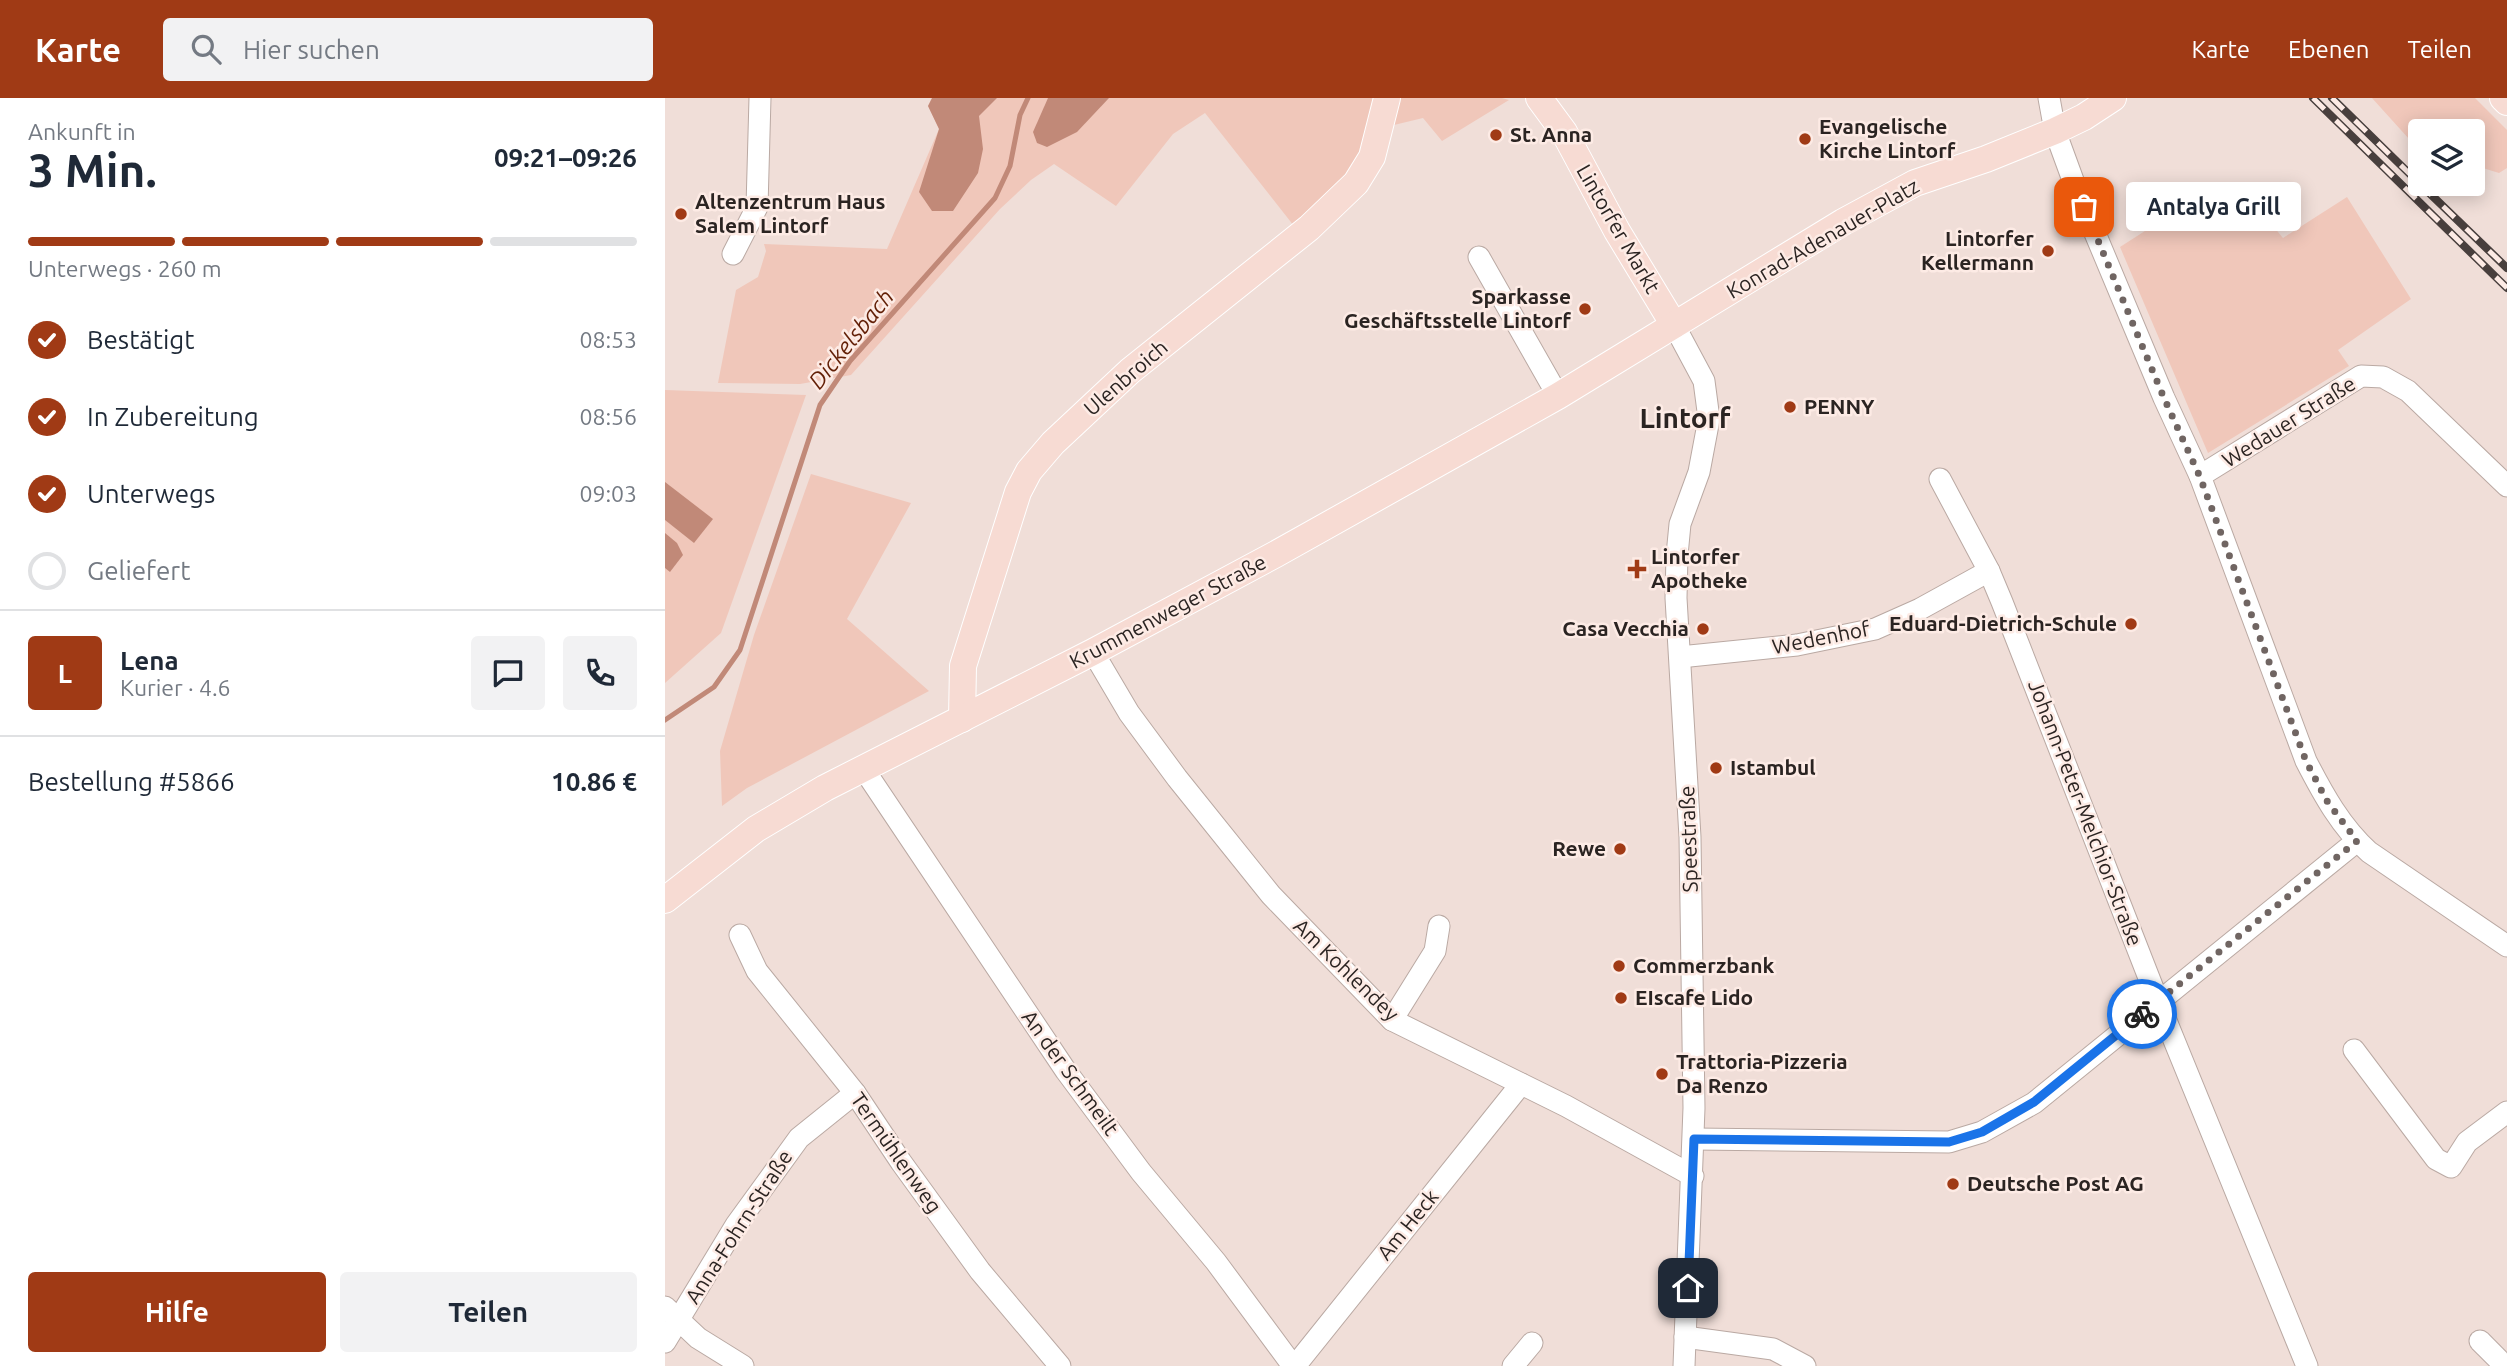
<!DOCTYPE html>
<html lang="de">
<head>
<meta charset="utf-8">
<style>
	body { margin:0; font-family:Ubuntu,sans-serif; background:#f2f2f3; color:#1f2937; height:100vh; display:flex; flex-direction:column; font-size:26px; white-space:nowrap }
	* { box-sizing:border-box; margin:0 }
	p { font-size:23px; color:#747a83 }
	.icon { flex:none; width:38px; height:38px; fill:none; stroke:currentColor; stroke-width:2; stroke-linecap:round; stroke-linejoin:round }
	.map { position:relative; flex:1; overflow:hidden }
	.side { display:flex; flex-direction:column; background:#fff; width:665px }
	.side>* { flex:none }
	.buttons { position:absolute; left:1743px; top:21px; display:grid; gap:14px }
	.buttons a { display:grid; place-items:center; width:77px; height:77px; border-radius:7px; background:#fff; box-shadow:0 4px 18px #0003; font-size:35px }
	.pin { position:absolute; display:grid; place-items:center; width:60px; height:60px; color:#fff; margin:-30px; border-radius:14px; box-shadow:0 4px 10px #0006 }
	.courier { position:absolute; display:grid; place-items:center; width:70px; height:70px; margin:-35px; border:5px solid #1a73e8; border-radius:50%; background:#fff; color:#222; box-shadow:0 2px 9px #0007 }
	.bubble { position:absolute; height:49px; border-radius:7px; background:#fff; box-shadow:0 4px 18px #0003; font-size:23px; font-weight:600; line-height:49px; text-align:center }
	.overview em { font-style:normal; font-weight:600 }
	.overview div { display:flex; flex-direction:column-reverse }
	.overview { display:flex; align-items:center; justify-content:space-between; height:119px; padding:0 28px }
	h1 { font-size:46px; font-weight:600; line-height:52px }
	.bar { display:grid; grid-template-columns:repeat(4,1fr); gap:10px 7px; align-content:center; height:84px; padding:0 28px }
	.bar i { height:9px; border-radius:5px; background:#e0e1e3 }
	.bar .on { background:#a03a15 }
	.bar p { grid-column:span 4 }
	.line { display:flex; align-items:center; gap:18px; padding:0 28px; border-top:2px solid #e0e1e3 }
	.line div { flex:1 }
	.round { display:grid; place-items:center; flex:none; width:74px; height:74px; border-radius:7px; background:#f2f2f3 }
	ol { padding:0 28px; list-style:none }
	li { display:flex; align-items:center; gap:21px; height:77px }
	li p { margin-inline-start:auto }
	li .icon { padding:7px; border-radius:50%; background:#a03a15; color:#fff; stroke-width:4 }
	li:last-child { color:#747a83 }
	li i { width:38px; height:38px; border:4px solid #e0e1e3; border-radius:50% }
	.action { display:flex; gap:14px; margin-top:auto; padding:14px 28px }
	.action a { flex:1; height:80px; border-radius:7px; background:#a03a15; color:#fff; font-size:28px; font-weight:600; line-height:80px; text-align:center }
	.action a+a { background:#f2f2f3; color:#1f2937 }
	header { display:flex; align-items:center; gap:42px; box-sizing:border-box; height:98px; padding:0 35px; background:#a03a15; color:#fff }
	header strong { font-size:33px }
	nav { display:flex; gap:38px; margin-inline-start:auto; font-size:24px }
	.search { width:490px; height:63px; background:#f2f2f3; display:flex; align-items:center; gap:18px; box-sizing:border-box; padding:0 24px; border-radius:7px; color:#747a83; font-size:26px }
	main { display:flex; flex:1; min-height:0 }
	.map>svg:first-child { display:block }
</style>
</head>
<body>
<header>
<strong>Karte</strong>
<div class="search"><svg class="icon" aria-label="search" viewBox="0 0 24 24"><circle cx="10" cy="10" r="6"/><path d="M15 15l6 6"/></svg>Hier suchen</div>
<nav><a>Karte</a><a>Ebenen</a><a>Teilen</a></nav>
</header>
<main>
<section class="side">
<div class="overview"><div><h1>3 Min.</h1><p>Ankunft in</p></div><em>09:21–09:26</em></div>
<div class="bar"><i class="on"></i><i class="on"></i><i class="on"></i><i></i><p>Unterwegs · 260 m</p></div>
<ol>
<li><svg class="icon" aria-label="check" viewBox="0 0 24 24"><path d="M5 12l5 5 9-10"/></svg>Bestätigt<p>08:53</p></li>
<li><svg class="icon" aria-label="check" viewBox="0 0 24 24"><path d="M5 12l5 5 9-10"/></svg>In Zubereitung<p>08:56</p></li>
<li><svg class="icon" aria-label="check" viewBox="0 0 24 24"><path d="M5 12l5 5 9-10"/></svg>Unterwegs<p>09:03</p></li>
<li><i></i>Geliefert</li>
</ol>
<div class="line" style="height:126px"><b class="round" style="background:#a03a15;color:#fff">L</b><div><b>Lena</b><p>Kurier · 4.6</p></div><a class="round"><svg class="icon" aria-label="chat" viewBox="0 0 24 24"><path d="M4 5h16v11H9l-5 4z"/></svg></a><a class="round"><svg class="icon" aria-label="phone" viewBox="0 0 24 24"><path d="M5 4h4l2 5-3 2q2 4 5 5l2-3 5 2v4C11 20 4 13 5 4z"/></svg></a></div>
<div class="line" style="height:91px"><div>Bestellung #5866</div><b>10.86 €</b></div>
<div class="action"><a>Hilfe</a><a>Teilen</a></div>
</section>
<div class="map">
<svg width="1842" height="1268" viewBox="0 0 1842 1268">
	<rect width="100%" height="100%" fill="#f0ded8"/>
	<!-- green -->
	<g fill="#f0c7ba">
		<path d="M267,0H837L844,2L777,43L758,20L704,33L687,71L629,128L540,15L508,36L451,108L389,66L366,82L335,111L186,277L135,286L53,285L71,192L93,179L101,153L99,146L222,151L274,31L263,8Z"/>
		<path d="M1707,0H1810L1842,32V70L1834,75L1808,67V33H1755L1754,52Z"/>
		<path d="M1574,87L1618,140L1682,99L1746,201L1673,252L1684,268L1543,355L1455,149L1533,99Z"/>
		<path d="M0,292L141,297L56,535L0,585Z"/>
		<path d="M146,376L246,405L182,521L264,593L82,690L57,708L55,653L89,537Z"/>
	</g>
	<!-- water -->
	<g fill="#c18978">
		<path d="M267,0H332L314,18L318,51L313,75L288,113H267L254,94L274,31L263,8Z"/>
		<path d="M383,0H444L412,34L382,49L372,45L368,34Z"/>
		<path d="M0,384L48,421L29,445L0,422Z"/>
		<path d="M0,435L12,445L18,457L5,474L0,470Z"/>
	</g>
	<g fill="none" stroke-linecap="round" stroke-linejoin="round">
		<!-- stream -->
		<path stroke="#c18978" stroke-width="5" d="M0,622L49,589L75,552L155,307L185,263L330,100L345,68L355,17L363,0"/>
		<!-- minor casing -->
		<g stroke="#baa9a3" stroke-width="23">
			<g id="minor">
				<path d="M1384,0L1390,33L1409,85L1499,300L1535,378L1641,663C1658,696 1676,729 1704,754L1842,848"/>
				<path d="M68,156L92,109L95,0"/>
				<path d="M814,159L893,298"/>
				<path d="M1009,227L1039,283L1044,321L1034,374L1015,426L1012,457L1011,500L1025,739L1029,1010L1019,1268"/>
				<path d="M1535,378L1696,278L1718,279L1743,293L1842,388"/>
				<path d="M1275,381L1324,473L1337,504L1493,903L1642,1268"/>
				<path d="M428,554L464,615L512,680L606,797L727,922L901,1008L1028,1078"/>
				<path d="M1015,559L1132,547L1210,531L1255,511L1324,473"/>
				<path d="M198,670L401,973L476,1074L551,1164L628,1268"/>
				<path d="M75,837L92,873L190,995L236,1064L315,1173L395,1268"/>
				<path d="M727,922L770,853L774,828"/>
				<path d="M1689,952L1771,1061L1786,1069L1802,1044L1842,1014"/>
				<path d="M1029,1041L1284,1044L1317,1034L1369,1005L1692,743"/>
				<path d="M0,1209L33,1240L78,1268"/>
				<path d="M1020,1239L1108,1251L1140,1268"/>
				<path d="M1815,1243L1840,1268"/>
				<path d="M0,1244L71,1127L134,1040L190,995"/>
				<path d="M630,1268L856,986"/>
				<path d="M848,1268L867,1245"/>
			</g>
		</g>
		<!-- major casing -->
		<g stroke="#fff" stroke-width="28">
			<g id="major">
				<path d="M874,0L899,34L952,133L1009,227"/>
				<path d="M1838,0L1842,4"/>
				<path d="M297,621L298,568L353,394L364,373L388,345L465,273L644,130L691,85L707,59L722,0"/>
				<path d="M0,802L91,731L160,690L428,554L611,456L893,298L1178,124L1250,85L1321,61L1390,33L1419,19L1448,0"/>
			</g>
		</g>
		<!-- minor -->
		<use href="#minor" stroke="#fff" stroke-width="21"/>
		<!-- major -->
		<use href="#major" stroke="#f7dbd3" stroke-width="26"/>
		<!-- rail casing -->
		<g stroke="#483f3d" stroke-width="8">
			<g id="rail">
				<path d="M1648,0L1842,190"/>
				<path d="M1667,0L1755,86"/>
				<path d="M1755,86L1842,170"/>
			</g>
		</g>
		<!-- rail -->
		<use href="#rail" stroke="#fdebe5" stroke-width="5" stroke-dasharray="16" stroke-linecap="butt"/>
	</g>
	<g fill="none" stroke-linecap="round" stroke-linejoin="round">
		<!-- done -->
		<path stroke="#706562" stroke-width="7" stroke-dasharray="0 12.6" d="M1419,109L1499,300L1535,379L1641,663L1662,703L1692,743L1477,916"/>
		<!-- route -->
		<path stroke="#1a73e8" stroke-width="9" d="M1023,1190L1029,1041L1284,1044L1317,1034L1369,1004L1477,916"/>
	</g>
	<!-- markers -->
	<g fill="#a03a15" stroke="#fdebe5" stroke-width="2.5">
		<circle cx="831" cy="37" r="7"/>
		<circle cx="1140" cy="41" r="7"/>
		<circle cx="16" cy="116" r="7"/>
		<circle cx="1383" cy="153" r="7"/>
		<circle cx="920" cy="211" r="7"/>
		<circle cx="1125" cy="309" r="7"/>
		<path d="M968.5 460.5h7v7h7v7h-7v7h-7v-7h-7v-7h7z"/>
		<circle cx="1466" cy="526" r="7"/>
		<circle cx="1038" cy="531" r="7"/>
		<circle cx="1051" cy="670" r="7"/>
		<circle cx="955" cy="751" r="7"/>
		<circle cx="954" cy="868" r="7"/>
		<circle cx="956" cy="900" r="7"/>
		<circle cx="997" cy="976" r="7"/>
		<circle cx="1288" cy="1086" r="7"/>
	</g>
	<g text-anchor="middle" stroke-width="5" stroke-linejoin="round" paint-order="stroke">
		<!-- poi labels -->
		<g font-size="21" font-weight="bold" fill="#2b2422" stroke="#fdebe5" text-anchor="start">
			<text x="1154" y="36">Evangelische<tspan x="1154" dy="24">Kirche Lintorf</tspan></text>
			<text x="845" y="44">St. Anna</text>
			<text x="30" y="111">Altenzentrum Haus<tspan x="30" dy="24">Salem Lintorf</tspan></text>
			<text x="1369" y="148" text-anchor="end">Lintorfer<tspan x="1369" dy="24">Kellermann</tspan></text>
			<text x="906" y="206" text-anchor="end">Sparkasse<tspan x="906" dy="24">Geschäftsstelle Lintorf</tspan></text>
			<text x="1139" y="316">PENNY</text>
			<text x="986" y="466">Lintorfer<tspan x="986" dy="24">Apotheke</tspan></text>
			<text x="1452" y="533" text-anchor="end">Eduard-Dietrich-Schule</text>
			<text x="1024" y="538" text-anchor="end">Casa Vecchia</text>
			<text x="1065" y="677">Istambul</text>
			<text x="941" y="758" text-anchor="end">Rewe</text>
			<text x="968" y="875">Commerzbank</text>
			<text x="970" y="907">EIscafe Lido</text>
			<text x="1011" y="971">Trattoria-Pizzeria<tspan x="1011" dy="24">Da Renzo</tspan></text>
			<text x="1302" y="1093">Deutsche Post AG</text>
		</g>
		<!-- street labels -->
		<g font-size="21" fill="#2b2422" stroke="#fdebe5">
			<text transform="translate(953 131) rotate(60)" y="7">Lintorfer Markt</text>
			<text transform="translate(1158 141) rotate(-30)" y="7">Konrad-Adenauer-Platz</text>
			<text transform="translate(461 280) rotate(-41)" y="7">Ulenbroich</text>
			<text transform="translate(1624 324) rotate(-32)" y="7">Wedauer Straße</text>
			<text transform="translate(503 514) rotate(-28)" y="7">Krummenweger Straße</text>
			<text transform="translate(1156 540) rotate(-11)" y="7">Wedenhof</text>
			<text transform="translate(1420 715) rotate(69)" y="7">Johann-Peter-Melchior-Straße</text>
			<text transform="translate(1024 741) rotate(-92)" y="7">Speestraße</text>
			<text transform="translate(681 872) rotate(44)" y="7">Am Kohlendey</text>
			<text transform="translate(405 975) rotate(54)" y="7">An der Schmeilt</text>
			<text transform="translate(231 1055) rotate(55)" y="7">Termühlenweg</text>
			<text transform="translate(743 1127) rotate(-51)" y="7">Am Heck</text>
			<text transform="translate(74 1129) rotate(-57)" y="7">Anna-Fohrn-Straße</text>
		</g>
		<!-- water labels -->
		<g font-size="23" font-style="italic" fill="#631f06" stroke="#fdebe5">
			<text transform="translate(186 241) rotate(-51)" y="8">Dickelsbach</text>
		</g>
		<!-- district labels -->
		<g font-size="28" font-weight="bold" fill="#2b2422" stroke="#fdebe5">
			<text x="1020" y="330">Lintorf</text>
		</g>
	</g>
</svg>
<div class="buttons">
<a><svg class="icon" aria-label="layers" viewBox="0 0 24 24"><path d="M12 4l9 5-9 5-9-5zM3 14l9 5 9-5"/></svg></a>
</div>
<div class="pin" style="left:1419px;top:109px;background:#ea580c"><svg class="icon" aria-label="bag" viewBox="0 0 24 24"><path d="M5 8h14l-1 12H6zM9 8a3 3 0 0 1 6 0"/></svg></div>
<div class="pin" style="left:1023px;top:1190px;background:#1f2937"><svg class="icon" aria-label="home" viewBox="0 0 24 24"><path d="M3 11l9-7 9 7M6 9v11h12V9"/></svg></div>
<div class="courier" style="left:1477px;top:916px"><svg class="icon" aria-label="bike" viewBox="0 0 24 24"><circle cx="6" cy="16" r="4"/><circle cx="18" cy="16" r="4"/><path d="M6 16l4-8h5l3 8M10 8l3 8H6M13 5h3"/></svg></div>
<div class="bubble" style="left:1461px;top:84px;width:175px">Antalya Grill</div>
</div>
</main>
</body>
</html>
